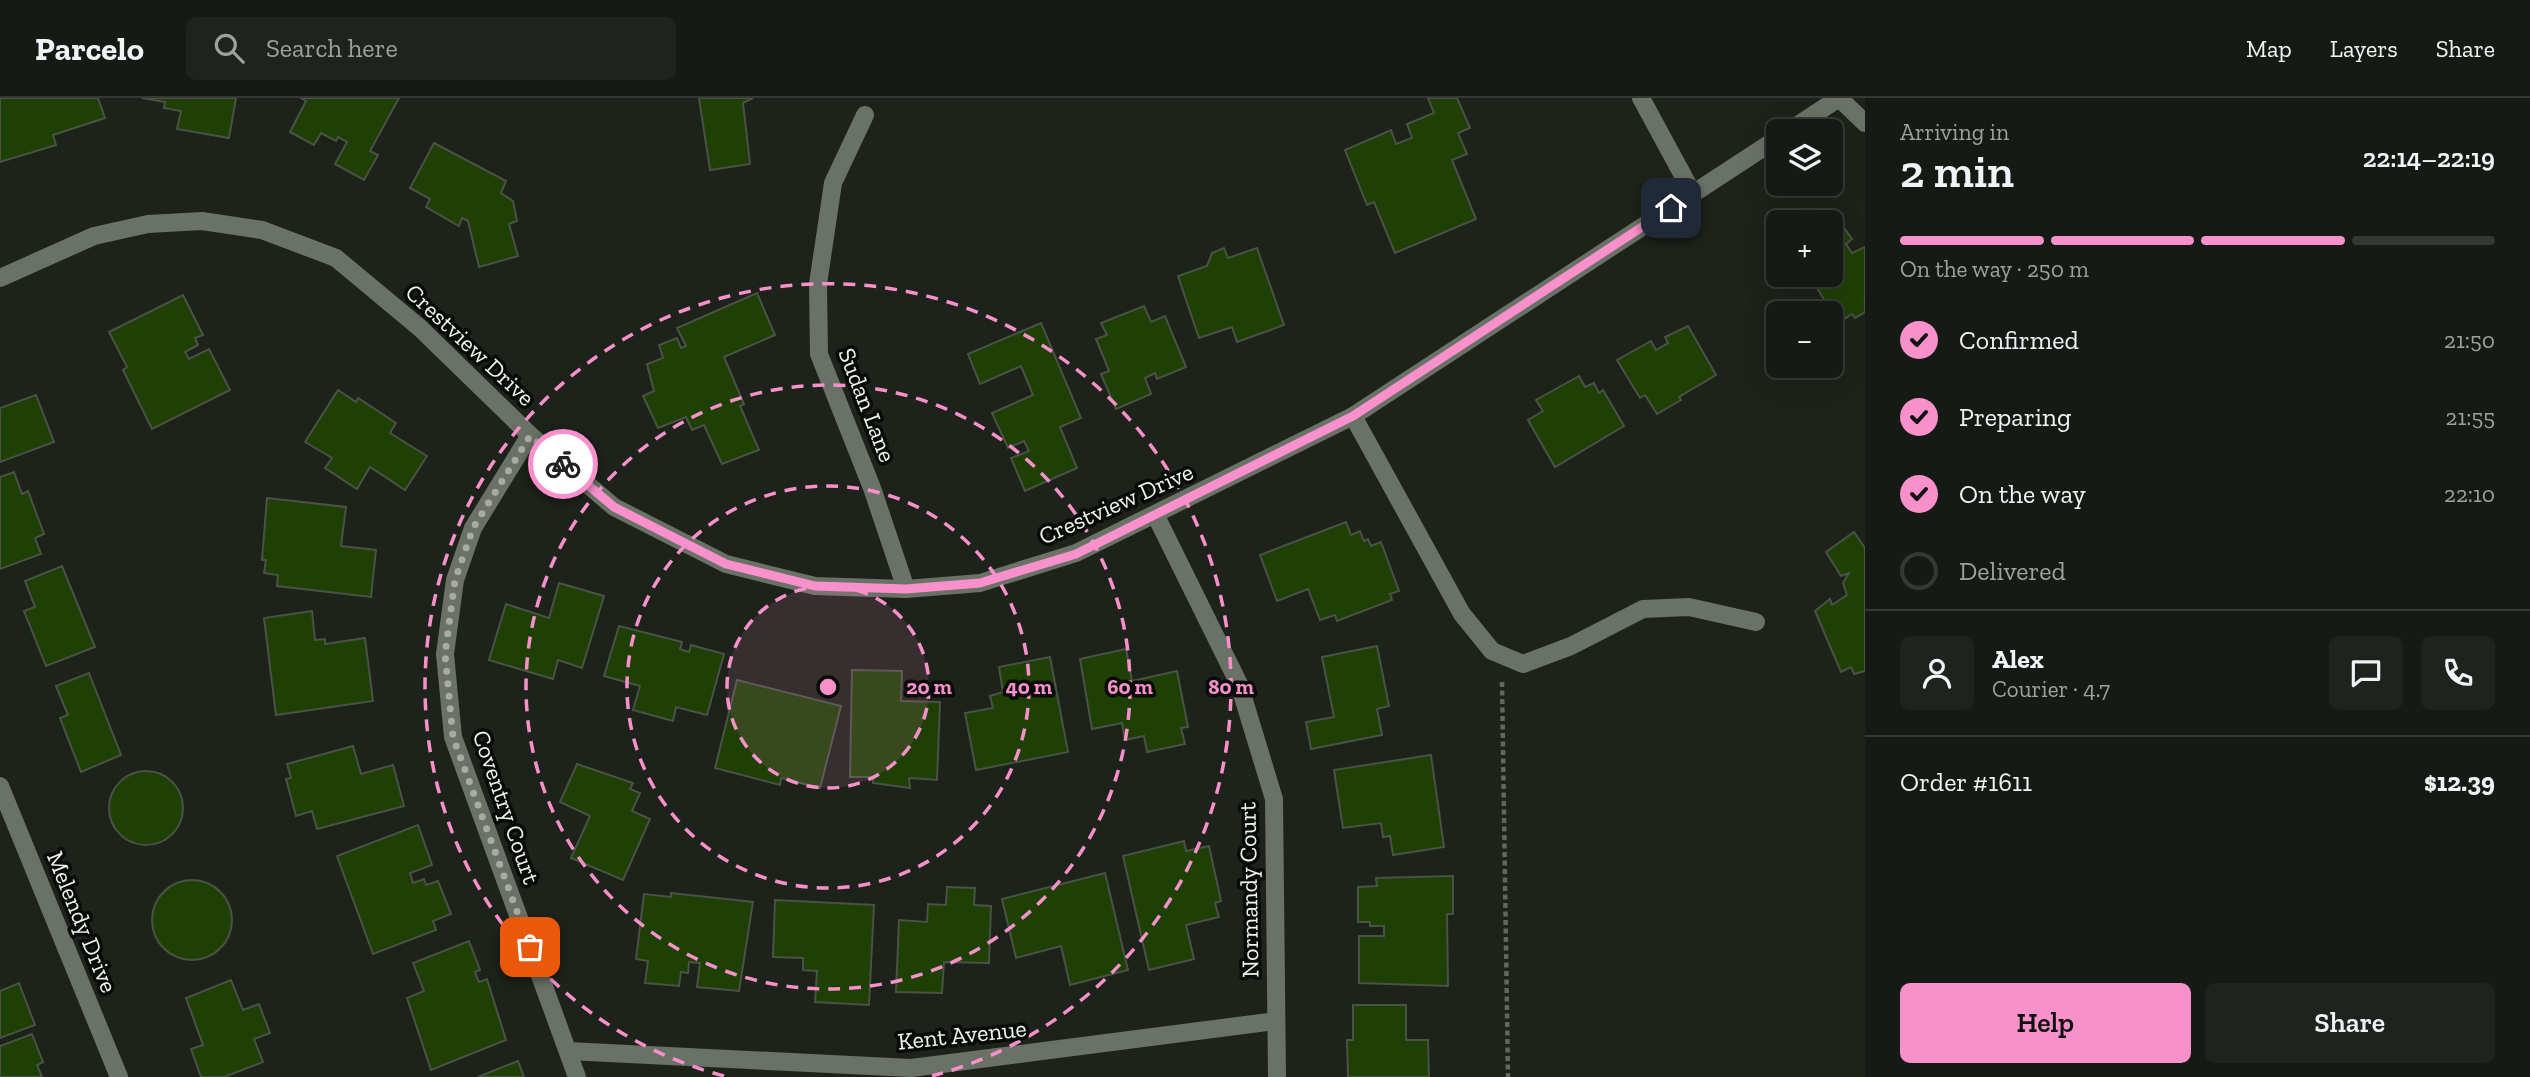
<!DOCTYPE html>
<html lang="en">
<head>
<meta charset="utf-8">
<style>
	body { margin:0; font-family:"Zilla Slab",serif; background:#1f231d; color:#f1f3f6; height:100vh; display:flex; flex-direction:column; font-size:26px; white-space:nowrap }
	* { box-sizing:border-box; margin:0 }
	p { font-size:23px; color:#9ea1a0 }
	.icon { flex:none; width:38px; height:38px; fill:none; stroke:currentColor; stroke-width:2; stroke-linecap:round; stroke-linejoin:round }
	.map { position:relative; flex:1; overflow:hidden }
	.details { display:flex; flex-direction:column; background:#161a14; width:665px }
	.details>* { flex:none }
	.fabs { position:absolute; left:1766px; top:21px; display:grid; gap:14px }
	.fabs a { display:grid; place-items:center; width:77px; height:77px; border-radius:10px; background:#161a14; box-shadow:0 7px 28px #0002,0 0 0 2px #353834; font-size:35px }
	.pin { position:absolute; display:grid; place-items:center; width:60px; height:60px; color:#fff; margin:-30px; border-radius:14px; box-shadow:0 4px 10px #0006 }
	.courier { position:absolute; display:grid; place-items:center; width:70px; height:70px; margin:-35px; border:5px solid #f890cc; border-radius:50%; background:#fff; color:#222; box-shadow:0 2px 9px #0007 }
	.summary em { font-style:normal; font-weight:600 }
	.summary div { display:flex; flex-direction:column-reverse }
	.summary { display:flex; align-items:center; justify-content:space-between; height:119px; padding:0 35px }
	h1 { font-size:46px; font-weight:600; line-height:52px }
	.bar { display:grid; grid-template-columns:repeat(4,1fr); gap:10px 7px; align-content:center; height:84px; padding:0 35px }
	.bar i { height:9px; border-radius:5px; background:#353834 }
	.bar .selected { background:#f890cc }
	.bar p { grid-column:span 4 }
	.line { display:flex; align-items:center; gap:18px; padding:0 35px; border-top:2px solid #353834 }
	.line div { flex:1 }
	.round { display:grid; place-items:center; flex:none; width:74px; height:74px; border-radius:10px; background:#1f231d }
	ol { padding:0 35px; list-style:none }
	li { display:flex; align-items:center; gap:21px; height:77px }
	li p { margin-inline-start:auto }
	li .icon { padding:7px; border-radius:50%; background:#f890cc; color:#111; stroke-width:4 }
	li:last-child { color:#9ea1a0 }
	li i { width:38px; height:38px; border:4px solid #353834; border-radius:50% }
	.primary-button { display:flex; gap:14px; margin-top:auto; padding:14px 35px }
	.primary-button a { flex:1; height:80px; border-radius:10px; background:#f890cc; color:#111; font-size:28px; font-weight:600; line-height:80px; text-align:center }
	.primary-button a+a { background:#1f231d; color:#f1f3f6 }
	header { display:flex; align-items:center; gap:42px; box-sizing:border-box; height:98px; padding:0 35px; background:#161a14; border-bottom:2px solid #353834 }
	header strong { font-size:33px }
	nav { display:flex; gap:38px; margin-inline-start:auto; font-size:24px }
	.search { width:490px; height:63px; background:#1f231d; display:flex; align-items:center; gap:18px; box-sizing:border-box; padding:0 24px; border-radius:10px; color:#9ea1a0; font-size:26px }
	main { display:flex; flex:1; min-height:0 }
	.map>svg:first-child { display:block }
</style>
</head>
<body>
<header>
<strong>Parcelo</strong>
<div class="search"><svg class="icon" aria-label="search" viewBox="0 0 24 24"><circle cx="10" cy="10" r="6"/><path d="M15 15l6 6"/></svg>Search here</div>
<nav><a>Map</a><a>Layers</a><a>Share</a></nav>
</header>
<main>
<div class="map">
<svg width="1865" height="979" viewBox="0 0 1865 979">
	<rect width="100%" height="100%" fill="#1d221a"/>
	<!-- building -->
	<g fill="#1e4005" stroke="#4a5147" stroke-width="2">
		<path d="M0,0H98L105,20L53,37L56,47L0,64Z"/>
		<path d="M142,0H236L229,40L177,31L181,13L164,10L165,4Z"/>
		<path d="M301,0H399L370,53L378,57L364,82L335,66L347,44L338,39L336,43L321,35L314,47L290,34L306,3Z"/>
		<path d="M699,0H753L743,5L750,66L710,72Z"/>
		<path d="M1428,0H1457L1470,30L1458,35L1467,56L1452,62L1476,121L1395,155L1374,104L1367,107L1345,52L1391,32L1396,46L1412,40L1407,26L1434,15Z"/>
		<path d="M434,45L506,83L501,95L513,103L517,123L509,126L518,158L479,169L468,123L462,120L459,128L426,109L430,101L410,90Z"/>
		<path d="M1834,125L1840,133L1844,130L1852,141L1846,146L1852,155L1865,149V214L1855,220L1852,216L1841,223L1836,214L1833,216L1809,177H1830V128Z"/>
		<path d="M1224,150L1228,160L1257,150L1284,227L1237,244L1232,229L1199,240L1178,178L1207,168L1212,155Z"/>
		<path d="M757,195L775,237L724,259L744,306L740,308L759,352L722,366L704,327L692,332L686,319L658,330L643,298L654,293L647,266L663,260L659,247L677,240L681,250L686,248L677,230Z"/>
		<path d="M183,197L203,237L195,240L198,247L185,254L189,261L209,251L230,292L152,331L123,272L127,269L109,234Z"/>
		<path d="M1144,208L1151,224L1165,218L1186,269L1157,281L1155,275L1145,280L1151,296L1116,311L1101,276L1109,273L1096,241L1107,237L1101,225Z"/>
		<path d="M1041,225L1081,320L1060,329L1077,370L1025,393L1011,360L1029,353L1024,343L1008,350L992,315L1033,297L1021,268L980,286L968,256Z"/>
		<path d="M1688,228L1716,277L1679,299L1681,302L1657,316L1645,297L1640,300L1617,262L1651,243L1656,252L1668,245L1665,239Z"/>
		<path d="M1579,278L1585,289L1594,285L1599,295L1603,292L1624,328L1555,369L1528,322L1543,313L1536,302Z"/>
		<path d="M338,292L356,304L358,300L396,325L390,335L427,358L405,392L370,369L357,391L325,370L332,360L305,344Z"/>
		<path d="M36,297L54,344L0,364V310Z"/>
		<path d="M14,374L22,396L28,393L44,436L35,440L41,456L0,471V379Z"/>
		<path d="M267,400L346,409L341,448L376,452L371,499L277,488L278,477L264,475L266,462H262Z"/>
		<path d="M1346,424L1351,437L1360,433L1364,443L1368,441L1371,448L1381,444L1399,493L1390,496L1392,502L1337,523L1335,517L1320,522L1308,491L1277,503L1260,457Z"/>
		<path d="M1854,434L1865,450V573L1854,576L1851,569L1841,574L1815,513L1830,501L1832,507L1847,497L1843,485L1849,475L1841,478L1826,454Z"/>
		<path d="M62,468L95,549L46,568L24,513L35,509L25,483Z"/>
		<path d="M559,485L604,498L582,570L558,562L553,581L489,562L506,506L549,520Z"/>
		<path d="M312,513L315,542L325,541V546L365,540L373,603L276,617L264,520Z"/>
		<path d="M619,528L682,544L680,551L689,554L691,547L724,556L707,617L676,609L673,623L633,612L640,588L604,578Z"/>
		<path d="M1377,548L1389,608L1377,611L1382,637L1311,651L1306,624L1334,619L1322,559Z"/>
		<path d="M1126,551L1132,583L1177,573L1188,629L1181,630L1185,646L1147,654L1144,638L1125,642L1122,625L1092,631L1080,561Z"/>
		<path d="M1050,559L1068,654L976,672L965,615L993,610L990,598L1003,594L999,569Z"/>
		<path d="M852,572L902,573L901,603L940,604L937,682L909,680L910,690L873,685V679H850Z"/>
		<path d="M89,575L121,657L81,674L60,620L68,617L56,588Z"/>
		<path d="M737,582L841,608L820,690L781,680L780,687L715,670Z"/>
		<path d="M353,648L361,676L393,667L404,708L317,731L312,713L296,718L286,681L291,680L287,666Z"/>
		<path d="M1431,657L1444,749L1393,757L1390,738L1383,739L1381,725L1343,730L1334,672Z"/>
		<path d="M577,666L633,685L630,691L640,695L632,713L650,721L623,782L571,760L590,718L560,704Z"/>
		<circle cx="146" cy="710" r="37"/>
		<path d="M418,727L432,767L410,775L413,785L424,781L426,787L438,783L451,816L433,823L436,832L373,856L337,758Z"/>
		<path d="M1184,743L1186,753L1209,748L1221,803L1215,805L1219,819L1186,827L1194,861L1149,872L1123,758Z"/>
		<path d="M1105,775L1128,872L1070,887L1061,848L1016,860L1002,801Z"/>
		<path d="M1453,778V816H1447L1448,888L1359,885V838H1384V828H1370V824H1358V789L1377,788L1376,780Z"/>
		<circle cx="192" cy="822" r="40"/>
		<path d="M947,789L975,790L974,807L991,808L989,865L944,864L942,895L896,894L899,822L927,824L928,806L946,807Z"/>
		<path d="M671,795L753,804L739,893L697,889L700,865L689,864L688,875L681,874L679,888L645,885L648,863L636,861L644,796L671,799Z"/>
		<path d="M775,802L874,807L869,907L815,904L817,873L803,872V860L773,859Z"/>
		<path d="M469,843L480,872L475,874L479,884L487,881L506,942L431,972L407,900L424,893L413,865Z"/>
		<path d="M231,882L243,912L259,906L270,935L254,941L263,964L224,979H201L191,951L203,947L186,900Z"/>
		<path d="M19,885L35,927L0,940V893Z"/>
		<path d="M1353,907H1406V942H1428L1429,979H1348L1347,942H1353Z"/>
		<path d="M32,936L43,964L37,967L42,979H0V948Z"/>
		<path d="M518,963L524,979H478Z"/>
	</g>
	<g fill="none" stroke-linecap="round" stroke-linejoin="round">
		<!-- path -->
		<path stroke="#62665f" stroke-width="4.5" stroke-dasharray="5 3.5" stroke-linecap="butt" d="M1502,584L1508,979"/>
		<!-- minor -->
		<g stroke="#6a7166" stroke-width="18">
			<path d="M1641,0L1693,96"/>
			<path d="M1839,0L1865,25"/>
			<path d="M865,17L833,85L818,186L819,256L872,390L906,491"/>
			<path d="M1789,33L1839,0"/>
			<path d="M0,180L94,138L148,126L202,123L262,132L336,160L420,230L530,337L614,409L726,466L815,488L906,491L980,485L1076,455L1353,318L1778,40"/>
			<path d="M1353,318L1462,516L1492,553L1523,566L1571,548L1643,511L1689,509L1756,524"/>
			<path d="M530,337L473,430L455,482L445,556L453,639L577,979"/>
			<path d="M1156,418L1239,586L1274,701L1277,979"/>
			<path d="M0,688L119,979"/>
			<path d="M568,953L911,970L1276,923"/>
		</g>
	</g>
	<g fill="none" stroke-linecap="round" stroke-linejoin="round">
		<!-- done -->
		<path stroke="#a7aba4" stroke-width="7" stroke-dasharray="0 12.6" d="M530,849L453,639L445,556L455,482L473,430L530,338L563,366"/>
		<!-- route -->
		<path stroke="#f890cc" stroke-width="9" d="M563,366L614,409L726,466L815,488L906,491L980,485L1076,456L1353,318L1671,110"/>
	</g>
	<!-- distance rings -->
	<circle cx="828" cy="589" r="101" fill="#f890cc" fill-opacity=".12"/>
	<g fill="none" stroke="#f890cc" stroke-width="3.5" stroke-dasharray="12 9">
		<circle cx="828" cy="589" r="101"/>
		<circle cx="828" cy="589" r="201"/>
		<circle cx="828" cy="589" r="302"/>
		<path d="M724 978A403 403 0 1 1 932 978"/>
	</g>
	<g text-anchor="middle" stroke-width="7" stroke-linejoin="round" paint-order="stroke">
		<!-- street labels -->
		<g font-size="24" fill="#f1f5ef" stroke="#080b07">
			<text transform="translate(470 247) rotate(43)" y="8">Crestview Drive</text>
			<text transform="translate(867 307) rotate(69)" y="8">Sudan Lane</text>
			<text transform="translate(1116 406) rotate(-24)" y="8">Crestview Drive</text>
			<text transform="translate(506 709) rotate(71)" y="8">Coventry Court</text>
			<text transform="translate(1249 792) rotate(-91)" y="8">Normandy Court</text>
			<text transform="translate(82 824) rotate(68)" y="8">Melendy Drive</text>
			<text transform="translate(962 937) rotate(-6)" y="8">Kent Avenue</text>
		</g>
	</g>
	<circle cx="828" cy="589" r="10" fill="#f890cc" stroke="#080b07" stroke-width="3.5"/>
	<g font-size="21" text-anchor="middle" font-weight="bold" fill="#f890cc" stroke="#080b07" stroke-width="7" stroke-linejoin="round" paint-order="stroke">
		<text x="929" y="596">20 m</text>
		<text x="1029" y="596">40 m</text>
		<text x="1130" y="596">60 m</text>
		<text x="1231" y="596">80 m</text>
	</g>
</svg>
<div class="fabs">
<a><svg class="icon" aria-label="layers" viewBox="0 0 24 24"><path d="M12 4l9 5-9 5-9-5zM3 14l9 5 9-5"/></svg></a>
<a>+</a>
<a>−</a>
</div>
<div class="pin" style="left:530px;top:849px;background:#ea580c"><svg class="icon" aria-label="bag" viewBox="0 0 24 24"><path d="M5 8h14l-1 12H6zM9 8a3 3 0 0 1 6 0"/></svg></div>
<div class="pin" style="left:1671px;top:110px;background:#1f2937"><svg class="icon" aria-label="home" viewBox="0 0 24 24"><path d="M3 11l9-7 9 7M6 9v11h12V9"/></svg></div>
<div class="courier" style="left:563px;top:366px"><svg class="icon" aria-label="bike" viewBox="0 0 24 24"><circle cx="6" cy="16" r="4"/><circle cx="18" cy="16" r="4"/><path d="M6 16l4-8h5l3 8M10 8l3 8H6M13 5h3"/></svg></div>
</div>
<section class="details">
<div class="summary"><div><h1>2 min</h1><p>Arriving in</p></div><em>22:14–22:19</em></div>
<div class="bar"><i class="selected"></i><i class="selected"></i><i class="selected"></i><i></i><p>On the way · 250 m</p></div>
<ol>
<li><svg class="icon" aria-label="check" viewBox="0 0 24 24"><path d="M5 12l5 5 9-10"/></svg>Confirmed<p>21:50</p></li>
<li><svg class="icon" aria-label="check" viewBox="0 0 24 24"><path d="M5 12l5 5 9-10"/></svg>Preparing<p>21:55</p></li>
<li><svg class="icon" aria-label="check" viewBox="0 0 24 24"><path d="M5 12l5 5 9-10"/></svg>On the way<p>22:10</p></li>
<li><i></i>Delivered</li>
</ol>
<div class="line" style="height:126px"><a class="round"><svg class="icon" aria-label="person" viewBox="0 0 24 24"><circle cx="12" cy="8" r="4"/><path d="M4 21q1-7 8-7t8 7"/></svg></a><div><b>Alex</b><p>Courier · 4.7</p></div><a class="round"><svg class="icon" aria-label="chat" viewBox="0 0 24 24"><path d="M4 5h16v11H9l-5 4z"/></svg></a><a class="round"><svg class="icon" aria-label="phone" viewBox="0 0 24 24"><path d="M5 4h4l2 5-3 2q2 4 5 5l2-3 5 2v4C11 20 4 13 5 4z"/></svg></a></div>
<div class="line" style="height:91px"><div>Order #1611</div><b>$12.39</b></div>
<div class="primary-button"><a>Help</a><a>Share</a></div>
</section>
</main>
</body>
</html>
